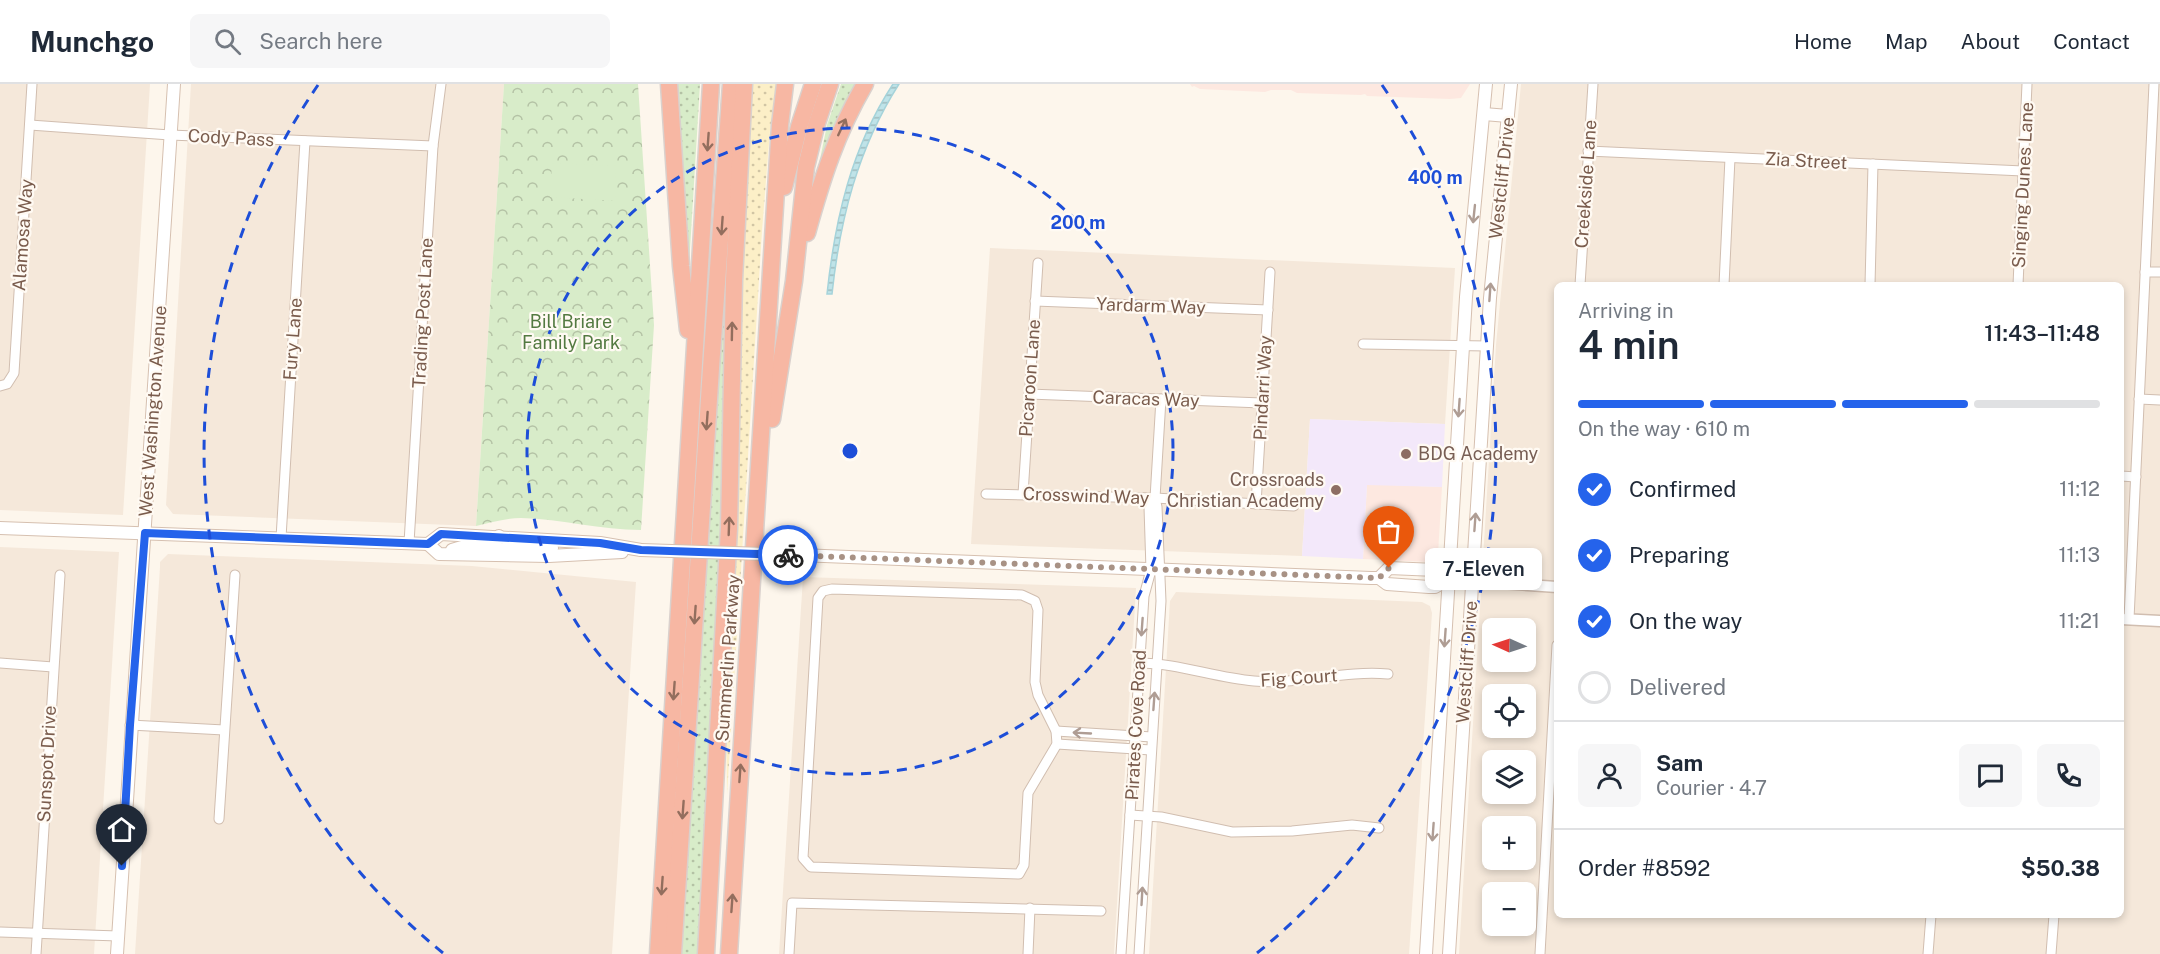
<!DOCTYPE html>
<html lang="en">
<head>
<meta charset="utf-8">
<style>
	body { margin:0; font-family:"Public Sans",sans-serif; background:#f6f6f7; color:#1f2937; height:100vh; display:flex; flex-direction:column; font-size:22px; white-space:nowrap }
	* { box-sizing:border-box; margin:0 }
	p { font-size:20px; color:#747a83 }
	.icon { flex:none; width:33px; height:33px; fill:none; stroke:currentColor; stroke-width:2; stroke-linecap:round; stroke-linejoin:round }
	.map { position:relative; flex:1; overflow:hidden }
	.panel { position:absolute; left:1554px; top:198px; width:570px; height:636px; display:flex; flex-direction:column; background:#fff; border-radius:9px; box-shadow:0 3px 9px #0003 }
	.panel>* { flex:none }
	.needle { width:39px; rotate:273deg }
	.buttons { position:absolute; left:1482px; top:534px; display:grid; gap:12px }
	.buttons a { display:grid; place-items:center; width:54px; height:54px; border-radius:9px; background:#fff; box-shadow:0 3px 9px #0003; font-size:30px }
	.pin { position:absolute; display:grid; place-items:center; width:51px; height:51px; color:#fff; margin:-62px -26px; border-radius:50% 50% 50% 0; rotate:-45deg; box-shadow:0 0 6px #0007 }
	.pin .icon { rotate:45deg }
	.courier { position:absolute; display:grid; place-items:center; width:60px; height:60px; margin:-30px; border:4px solid #2563eb; border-radius:50%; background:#fff; color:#222; box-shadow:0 2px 8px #0007 }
	.bubble { position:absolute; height:42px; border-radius:9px; background:#fff; box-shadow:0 3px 9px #0003; font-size:20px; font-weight:600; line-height:42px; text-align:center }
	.overview em { font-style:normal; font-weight:600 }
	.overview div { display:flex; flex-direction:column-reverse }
	.overview { display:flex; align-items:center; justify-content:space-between; height:102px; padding:0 24px }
	h1 { font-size:39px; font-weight:600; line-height:45px }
	.bar { display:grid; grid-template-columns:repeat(4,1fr); gap:9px 6px; align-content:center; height:72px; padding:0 24px }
	.bar i { height:8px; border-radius:4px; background:#e0e1e3 }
	.bar .current { background:#2563eb }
	.bar p { grid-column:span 4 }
	.line { display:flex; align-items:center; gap:15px; padding:0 24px; border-top:2px solid #e0e1e3 }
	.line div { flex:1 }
	.round { display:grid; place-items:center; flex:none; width:63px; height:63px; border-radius:9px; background:#f6f6f7 }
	ol { padding:0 24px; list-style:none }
	li { display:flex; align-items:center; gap:18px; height:66px }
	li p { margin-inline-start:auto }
	li .icon { padding:6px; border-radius:50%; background:#2563eb; color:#fff; stroke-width:4 }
	li:last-child { color:#747a83 }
	li i { width:33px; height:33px; border:3px solid #e0e1e3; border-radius:50% }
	header { display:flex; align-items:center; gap:36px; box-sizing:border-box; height:84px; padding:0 30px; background:#fff; border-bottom:2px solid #e0e1e3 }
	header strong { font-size:28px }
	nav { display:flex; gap:33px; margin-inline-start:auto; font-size:21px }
	.search { width:420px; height:54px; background:#f6f6f7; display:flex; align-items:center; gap:15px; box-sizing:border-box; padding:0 21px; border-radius:9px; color:#747a83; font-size:22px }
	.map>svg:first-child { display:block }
</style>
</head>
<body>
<header>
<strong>Munchgo</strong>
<div class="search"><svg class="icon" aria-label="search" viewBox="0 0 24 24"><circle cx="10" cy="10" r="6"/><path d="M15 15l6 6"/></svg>Search here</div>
<nav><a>Home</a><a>Map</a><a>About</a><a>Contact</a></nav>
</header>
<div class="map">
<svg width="2160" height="870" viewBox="0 0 2160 870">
	<defs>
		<pattern id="grass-dots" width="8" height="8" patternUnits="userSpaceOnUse" patternTransform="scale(1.5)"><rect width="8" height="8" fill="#d8ecc9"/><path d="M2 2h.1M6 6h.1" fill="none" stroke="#b4c2a5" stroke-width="1.8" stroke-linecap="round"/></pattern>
		<pattern id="sand-dots" width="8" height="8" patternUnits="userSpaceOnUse" patternTransform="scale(1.5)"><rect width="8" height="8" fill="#fcefc7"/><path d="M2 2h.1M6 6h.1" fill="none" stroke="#d1c5a4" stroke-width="1.8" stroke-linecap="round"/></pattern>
		<pattern id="park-crowns" width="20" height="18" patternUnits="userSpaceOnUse" patternTransform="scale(1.5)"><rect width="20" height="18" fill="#d8ecc9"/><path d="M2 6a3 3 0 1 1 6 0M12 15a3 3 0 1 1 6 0" fill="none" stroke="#b4c2a5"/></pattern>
		<pattern id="water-rules" width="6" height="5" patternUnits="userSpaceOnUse" patternTransform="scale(1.5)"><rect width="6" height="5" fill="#bfe3e8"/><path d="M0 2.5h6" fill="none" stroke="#a0bbbe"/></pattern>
	</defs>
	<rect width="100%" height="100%" fill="#fdf6ec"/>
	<!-- residential -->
	<g fill="#f5e8da" fill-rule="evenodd">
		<path d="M0,0H150L123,431L0,426Z"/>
		<path d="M191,0H504L476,442L173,430L166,421Z"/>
		<path d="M1521,0H2160V870H1459L1496,261ZM1557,201H2121V831H1557ZM1492,544H1526V578H1492ZM1492,610H1526V644H1492ZM1492,676H1526V710H1492ZM1492,742H1526V776H1492ZM1492,808H1526V842H1492Z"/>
		<path d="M990,164L1455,184L1445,340L1310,335L1302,472L971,460Z"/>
		<path d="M0,463L119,468L94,870H0Z"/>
		<path d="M168,470L472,482L636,498L612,870H135L160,483V478Z"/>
		<path d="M803,493L1136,504L1114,870H779Z"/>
		<path d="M1176,508L1422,518L1430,522L1432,529L1409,870H1149L1170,517Z"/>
	</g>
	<!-- commercial -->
	<g fill="#fde8e0">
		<path d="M1190,0H1470L1461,14L1450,15L1367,12L1365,10L1361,11L1297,9L1291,6H1271L1265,8L1200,5L1194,2L1192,3Z"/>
		<path d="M1367,400L1442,403L1438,470L1434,475L1428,478L1363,475Z"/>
	</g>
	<!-- education -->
	<path fill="#f3e8fa" d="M1310,335L1445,340L1442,403L1367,401L1363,475L1302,472Z"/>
	<!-- grass -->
	<g fill="url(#grass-dots)">
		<path d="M675,0H700L689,182Z"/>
		<path d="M841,0H857L840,31L818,85L827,41Z"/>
		<path d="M728,184L722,451L716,527L698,862V870H682L715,321Z"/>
	</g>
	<!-- sand -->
	<path fill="url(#sand-dots)" d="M752,0H776L770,46L762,147L727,711L726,634L738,423L739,253L745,119Z"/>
	<!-- park -->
	<path fill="url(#park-crowns)" d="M504,0H638L654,241L641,446C601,446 562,435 521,434C507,434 490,439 476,442Z"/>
	<!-- garden -->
	<path fill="#d8ecc9" d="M552,79L616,82L615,117L550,113Z"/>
	<!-- water -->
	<path fill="url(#water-rules)" stroke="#a5d3da" stroke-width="1.5" d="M893,0H899C858,64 840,135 832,210H827C835,135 851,64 893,0Z"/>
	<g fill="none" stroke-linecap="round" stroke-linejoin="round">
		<!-- minor casing -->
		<g stroke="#d1beb0" stroke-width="11">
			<g id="minor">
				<path d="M30,41L170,51L433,62"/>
				<path d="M1588,67L2023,87"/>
				<path d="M2145,188H2160"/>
				<path d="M1580,201L1593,0"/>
				<path d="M1724,201L1730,74"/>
				<path d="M1870,201L1873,80"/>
				<path d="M2018,201L2027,0"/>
				<path d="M1035,217L1268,226"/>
				<path d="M1363,260L1487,262"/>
				<path d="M0,302L7,300L14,289L32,0"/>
				<path d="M1029,310L1262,319"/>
				<path d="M2139,315L2160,316"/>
				<path d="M2121,392L2136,393"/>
				<path d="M986,410L1155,414L1294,422"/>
				<path d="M1023,410L1038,179"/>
				<path d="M1256,420L1270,188"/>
				<path d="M281,454L305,57"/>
				<path d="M409,459L433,62L441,0"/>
				<path d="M832,505L1022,511L1035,517L1038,526L1035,598L1038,611L1056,647L1057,660L1028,709L1024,781L1019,790L811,783L803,774L818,514L823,507Z"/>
				<path d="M2129,535L2154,0"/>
				<path d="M0,579L53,583"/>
				<path d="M1139,579C1178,579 1215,594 1254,597C1299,601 1343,586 1388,590"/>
				<path d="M130,641L224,646"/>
				<path d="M1056,647L1152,653"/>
				<path d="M1057,660L1151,666"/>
				<path d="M1130,731L1161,733L1232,748L1292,747L1352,741L1379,744"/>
				<path d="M219,735L235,491"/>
				<path d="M0,848L118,852"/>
				<path d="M36,870L60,491"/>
				<path d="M789,870L792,819L1101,827"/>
				<path d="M1028,870L1030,824"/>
				<path d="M1121,870L1144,512L1151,486L1149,423L1155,414"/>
				<path d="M1139,870L1161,517L1157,423L1155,414L1161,315"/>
				<path d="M1540,870L1557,561"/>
				<path d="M1928,870L1931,831"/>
				<path d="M2051,870L2054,831"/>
			</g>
		</g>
		<!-- tertiary casing -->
		<g stroke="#d1beb0" stroke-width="13">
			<g id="tertiary">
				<path d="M1472,497L1557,503"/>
				<path d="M2121,535L2160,537"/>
			</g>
		</g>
		<!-- secondary casing -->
		<g stroke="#d6c0b0" stroke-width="14">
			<g id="secondary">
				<path d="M1484,30L1508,32"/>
				<path d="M0,444L428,460L441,450L600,459L641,466"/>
				<path d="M428,460L439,470L549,472L622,468"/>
				<path d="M452,466C458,464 465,462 472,461C483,461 494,465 499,452"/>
				<path d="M499,471L500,467L508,463L552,464"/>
				<path d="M799,471L1371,494H1379L1387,500L1429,503H1435L1449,495L1472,497"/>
				<path d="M1379,494L1389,484L1436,486L1449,495"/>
				<path d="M117,870C135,580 155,290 174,0"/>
				<path d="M1426,870L1466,213L1486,0"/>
				<path d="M1449,870L1490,214L1511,0"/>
			</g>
		</g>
		<!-- motorway casing -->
		<g stroke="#dad1cd" stroke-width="19">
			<g id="motorway">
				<path d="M669,0L681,182L688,246"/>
				<path d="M784,103L799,43L813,0"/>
				<path d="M807,149C822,95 836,50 865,0"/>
				<path d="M772,335L794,197L806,83L816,42L830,0"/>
				<path d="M658,870L711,0"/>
				<path d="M673,870L711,284L731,0"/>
				<path d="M706,870L729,444L734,196L744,0"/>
				<path d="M729,870L780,41L785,0"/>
			</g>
		</g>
		<!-- minor -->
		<use href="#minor" stroke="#fff" stroke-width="9"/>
		<!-- tertiary -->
		<use href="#tertiary" stroke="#fff" stroke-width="10"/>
		<!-- secondary -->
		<use href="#secondary" stroke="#fff" stroke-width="12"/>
		<!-- motorway -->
		<use href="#motorway" stroke="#f7b7a3" stroke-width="16"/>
		<!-- secondary-bridge casing -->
		<g stroke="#d6c0b0" stroke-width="14" stroke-linecap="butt">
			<path id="secondary-bridge" d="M641,466L799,471"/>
		</g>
		<!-- secondary-bridge -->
		<use href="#secondary-bridge" stroke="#fff" stroke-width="12"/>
	</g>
	<!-- one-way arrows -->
	<defs><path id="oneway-shaft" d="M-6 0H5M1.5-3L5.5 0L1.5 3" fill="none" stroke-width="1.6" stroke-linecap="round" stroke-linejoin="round" transform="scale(1.5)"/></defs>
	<g stroke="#936e5e">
		<use href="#oneway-shaft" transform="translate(842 43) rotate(-65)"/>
		<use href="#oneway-shaft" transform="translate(708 58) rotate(94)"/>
		<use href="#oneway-shaft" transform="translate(722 142) rotate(94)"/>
		<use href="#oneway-shaft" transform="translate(732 247) rotate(-89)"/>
		<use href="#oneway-shaft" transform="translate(707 337) rotate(94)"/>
		<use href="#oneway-shaft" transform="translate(729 442) rotate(-88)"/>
		<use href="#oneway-shaft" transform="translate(695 531) rotate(94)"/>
		<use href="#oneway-shaft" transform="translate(674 607) rotate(94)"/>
		<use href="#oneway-shaft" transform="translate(740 689) rotate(-86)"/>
		<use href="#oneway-shaft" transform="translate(683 726) rotate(94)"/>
		<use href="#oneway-shaft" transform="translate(662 802) rotate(94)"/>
		<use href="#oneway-shaft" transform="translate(732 819) rotate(-86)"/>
	</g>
	<g stroke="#af9d94">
		<use href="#oneway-shaft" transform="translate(1474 130) rotate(96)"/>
		<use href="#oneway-shaft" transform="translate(1490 208) rotate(-86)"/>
		<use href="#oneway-shaft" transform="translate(1459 324) rotate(94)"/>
		<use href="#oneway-shaft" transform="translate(1475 438) rotate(-86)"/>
		<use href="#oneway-shaft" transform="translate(1142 543) rotate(94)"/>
		<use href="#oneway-shaft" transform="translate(1445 554) rotate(94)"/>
		<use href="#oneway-shaft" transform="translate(1154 617) rotate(-86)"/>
		<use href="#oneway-shaft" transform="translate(1082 649) rotate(-177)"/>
		<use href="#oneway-shaft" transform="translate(1433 748) rotate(94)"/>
		<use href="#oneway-shaft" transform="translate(1142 812) rotate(-87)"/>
	</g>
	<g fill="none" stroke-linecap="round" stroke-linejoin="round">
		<!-- done -->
		<path stroke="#a89285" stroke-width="6" stroke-dasharray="0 10.8" d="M788,471L1379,494L1389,484"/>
		<!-- route -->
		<path stroke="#2563eb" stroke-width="8" d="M122,782L130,641L145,449L428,460L441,450L600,459L641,466L788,471"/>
	</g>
	<!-- distance rings -->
	<g fill="none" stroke="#1d4ed8" stroke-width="3" stroke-dasharray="10 8">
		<circle cx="850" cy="367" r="323"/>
		<path d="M443 869A646 646 0 0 1 318 1M1382 1A646 646 0 0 1 1257 869"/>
	</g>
	<!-- markers -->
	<g fill="#8d6e63" stroke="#fffaf3" stroke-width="2">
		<circle cx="1406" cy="370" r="6"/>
		<circle cx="1336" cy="406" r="6"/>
	</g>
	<g text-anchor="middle" stroke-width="4.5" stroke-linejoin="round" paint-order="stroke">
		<!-- street labels -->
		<g font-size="18" fill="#7a5c4d" stroke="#fffaf3">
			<text transform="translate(231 54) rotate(3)" y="6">Cody Pass</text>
			<text transform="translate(1806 77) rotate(3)" y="6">Zia Street</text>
			<text transform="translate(1502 94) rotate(-84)" y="6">Westcliff Drive</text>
			<text transform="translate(1586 100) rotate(-86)" y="6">Creekside Lane</text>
			<text transform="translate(2023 101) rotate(-87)" y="6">Singing Dunes Lane</text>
			<text transform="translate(23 151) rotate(-86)" y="6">Alamosa Way</text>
			<text transform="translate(1151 222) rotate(2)" y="6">Yardarm Way</text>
			<text transform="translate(423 229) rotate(-87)" y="6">Trading Post Lane</text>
			<text transform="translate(293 255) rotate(-86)" y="6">Fury Lane</text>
			<text transform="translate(1030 294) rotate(-86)" y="6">Picaroon Lane</text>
			<text transform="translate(1263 304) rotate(-87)" y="6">Pindarri Way</text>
			<text transform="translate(1146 315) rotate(2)" y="6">Caracas Way</text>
			<text transform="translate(153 327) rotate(-86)" y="6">West Washington Avenue</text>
			<text transform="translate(1086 412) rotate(2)" y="6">Crosswind Way</text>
			<text transform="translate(728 574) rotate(-86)" y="6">Summerlin Parkway</text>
			<text transform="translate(1467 578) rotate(-86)" y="6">Westcliff Drive</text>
			<text transform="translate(1299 594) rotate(-4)" y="6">Fig Court</text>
			<text transform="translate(1136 641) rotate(-87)" y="6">Pirates Cove Road</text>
			<text transform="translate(47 680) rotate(-87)" y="6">Sunspot Drive</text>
		</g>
		<!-- park labels -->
		<g font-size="18" fill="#537a41" stroke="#fffaf3">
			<text x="571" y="244">Bill Briare<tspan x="571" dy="21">Family Park</tspan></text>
		</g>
		<!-- education labels -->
		<g font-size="18" fill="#785e54" stroke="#fffaf3" text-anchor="start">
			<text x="1418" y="376">BDG Academy</text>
			<text x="1324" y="402" text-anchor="end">Crossroads<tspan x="1324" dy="21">Christian Academy</tspan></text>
		</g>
	</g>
	<circle cx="850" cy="367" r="9" fill="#1d4ed8" stroke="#fffaf3" stroke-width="3"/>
	<g font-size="18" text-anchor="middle" font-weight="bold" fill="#1d4ed8" stroke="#fffaf3" stroke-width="4.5" stroke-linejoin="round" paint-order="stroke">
		<text x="1435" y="100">400 m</text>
		<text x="1078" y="145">200 m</text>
	</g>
</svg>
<div class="buttons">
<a><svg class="needle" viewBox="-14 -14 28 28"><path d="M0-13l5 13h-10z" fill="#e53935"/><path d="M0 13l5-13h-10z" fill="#747a83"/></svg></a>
<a><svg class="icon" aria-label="locate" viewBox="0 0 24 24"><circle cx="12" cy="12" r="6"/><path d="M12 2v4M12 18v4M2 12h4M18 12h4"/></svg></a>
<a><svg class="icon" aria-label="layers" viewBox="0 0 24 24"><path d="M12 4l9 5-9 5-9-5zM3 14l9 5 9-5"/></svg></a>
<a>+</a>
<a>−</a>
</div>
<div class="pin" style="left:1389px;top:484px;background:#ea580c"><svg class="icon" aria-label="bag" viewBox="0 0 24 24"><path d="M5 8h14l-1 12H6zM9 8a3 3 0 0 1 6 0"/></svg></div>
<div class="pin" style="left:122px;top:782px;background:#1f2937"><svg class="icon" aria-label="home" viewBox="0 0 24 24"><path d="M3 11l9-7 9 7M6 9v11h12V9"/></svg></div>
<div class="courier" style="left:788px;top:471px"><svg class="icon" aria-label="bike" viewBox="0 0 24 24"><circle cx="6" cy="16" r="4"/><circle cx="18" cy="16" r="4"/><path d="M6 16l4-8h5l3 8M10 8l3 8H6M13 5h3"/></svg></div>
<div class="bubble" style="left:1425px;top:464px;width:117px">7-Eleven</div>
<section class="panel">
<div class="overview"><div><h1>4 min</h1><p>Arriving in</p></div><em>11:43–11:48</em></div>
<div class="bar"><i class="current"></i><i class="current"></i><i class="current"></i><i></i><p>On the way · 610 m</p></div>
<ol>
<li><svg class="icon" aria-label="check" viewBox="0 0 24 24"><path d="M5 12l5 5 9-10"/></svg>Confirmed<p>11:12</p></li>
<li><svg class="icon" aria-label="check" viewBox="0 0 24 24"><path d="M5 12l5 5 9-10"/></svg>Preparing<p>11:13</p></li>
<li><svg class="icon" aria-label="check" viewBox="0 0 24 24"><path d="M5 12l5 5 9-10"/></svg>On the way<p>11:21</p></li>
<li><i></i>Delivered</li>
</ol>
<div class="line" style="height:108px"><a class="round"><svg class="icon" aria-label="person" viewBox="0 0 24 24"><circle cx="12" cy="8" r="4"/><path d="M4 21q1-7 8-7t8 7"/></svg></a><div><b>Sam</b><p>Courier · 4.7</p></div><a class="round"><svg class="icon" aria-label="chat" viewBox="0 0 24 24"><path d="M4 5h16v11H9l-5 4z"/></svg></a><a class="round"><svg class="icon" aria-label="phone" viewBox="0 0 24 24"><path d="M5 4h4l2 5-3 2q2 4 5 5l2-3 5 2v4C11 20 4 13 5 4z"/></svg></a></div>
<div class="line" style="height:78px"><div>Order #8592</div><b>$50.38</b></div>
</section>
</div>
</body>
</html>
